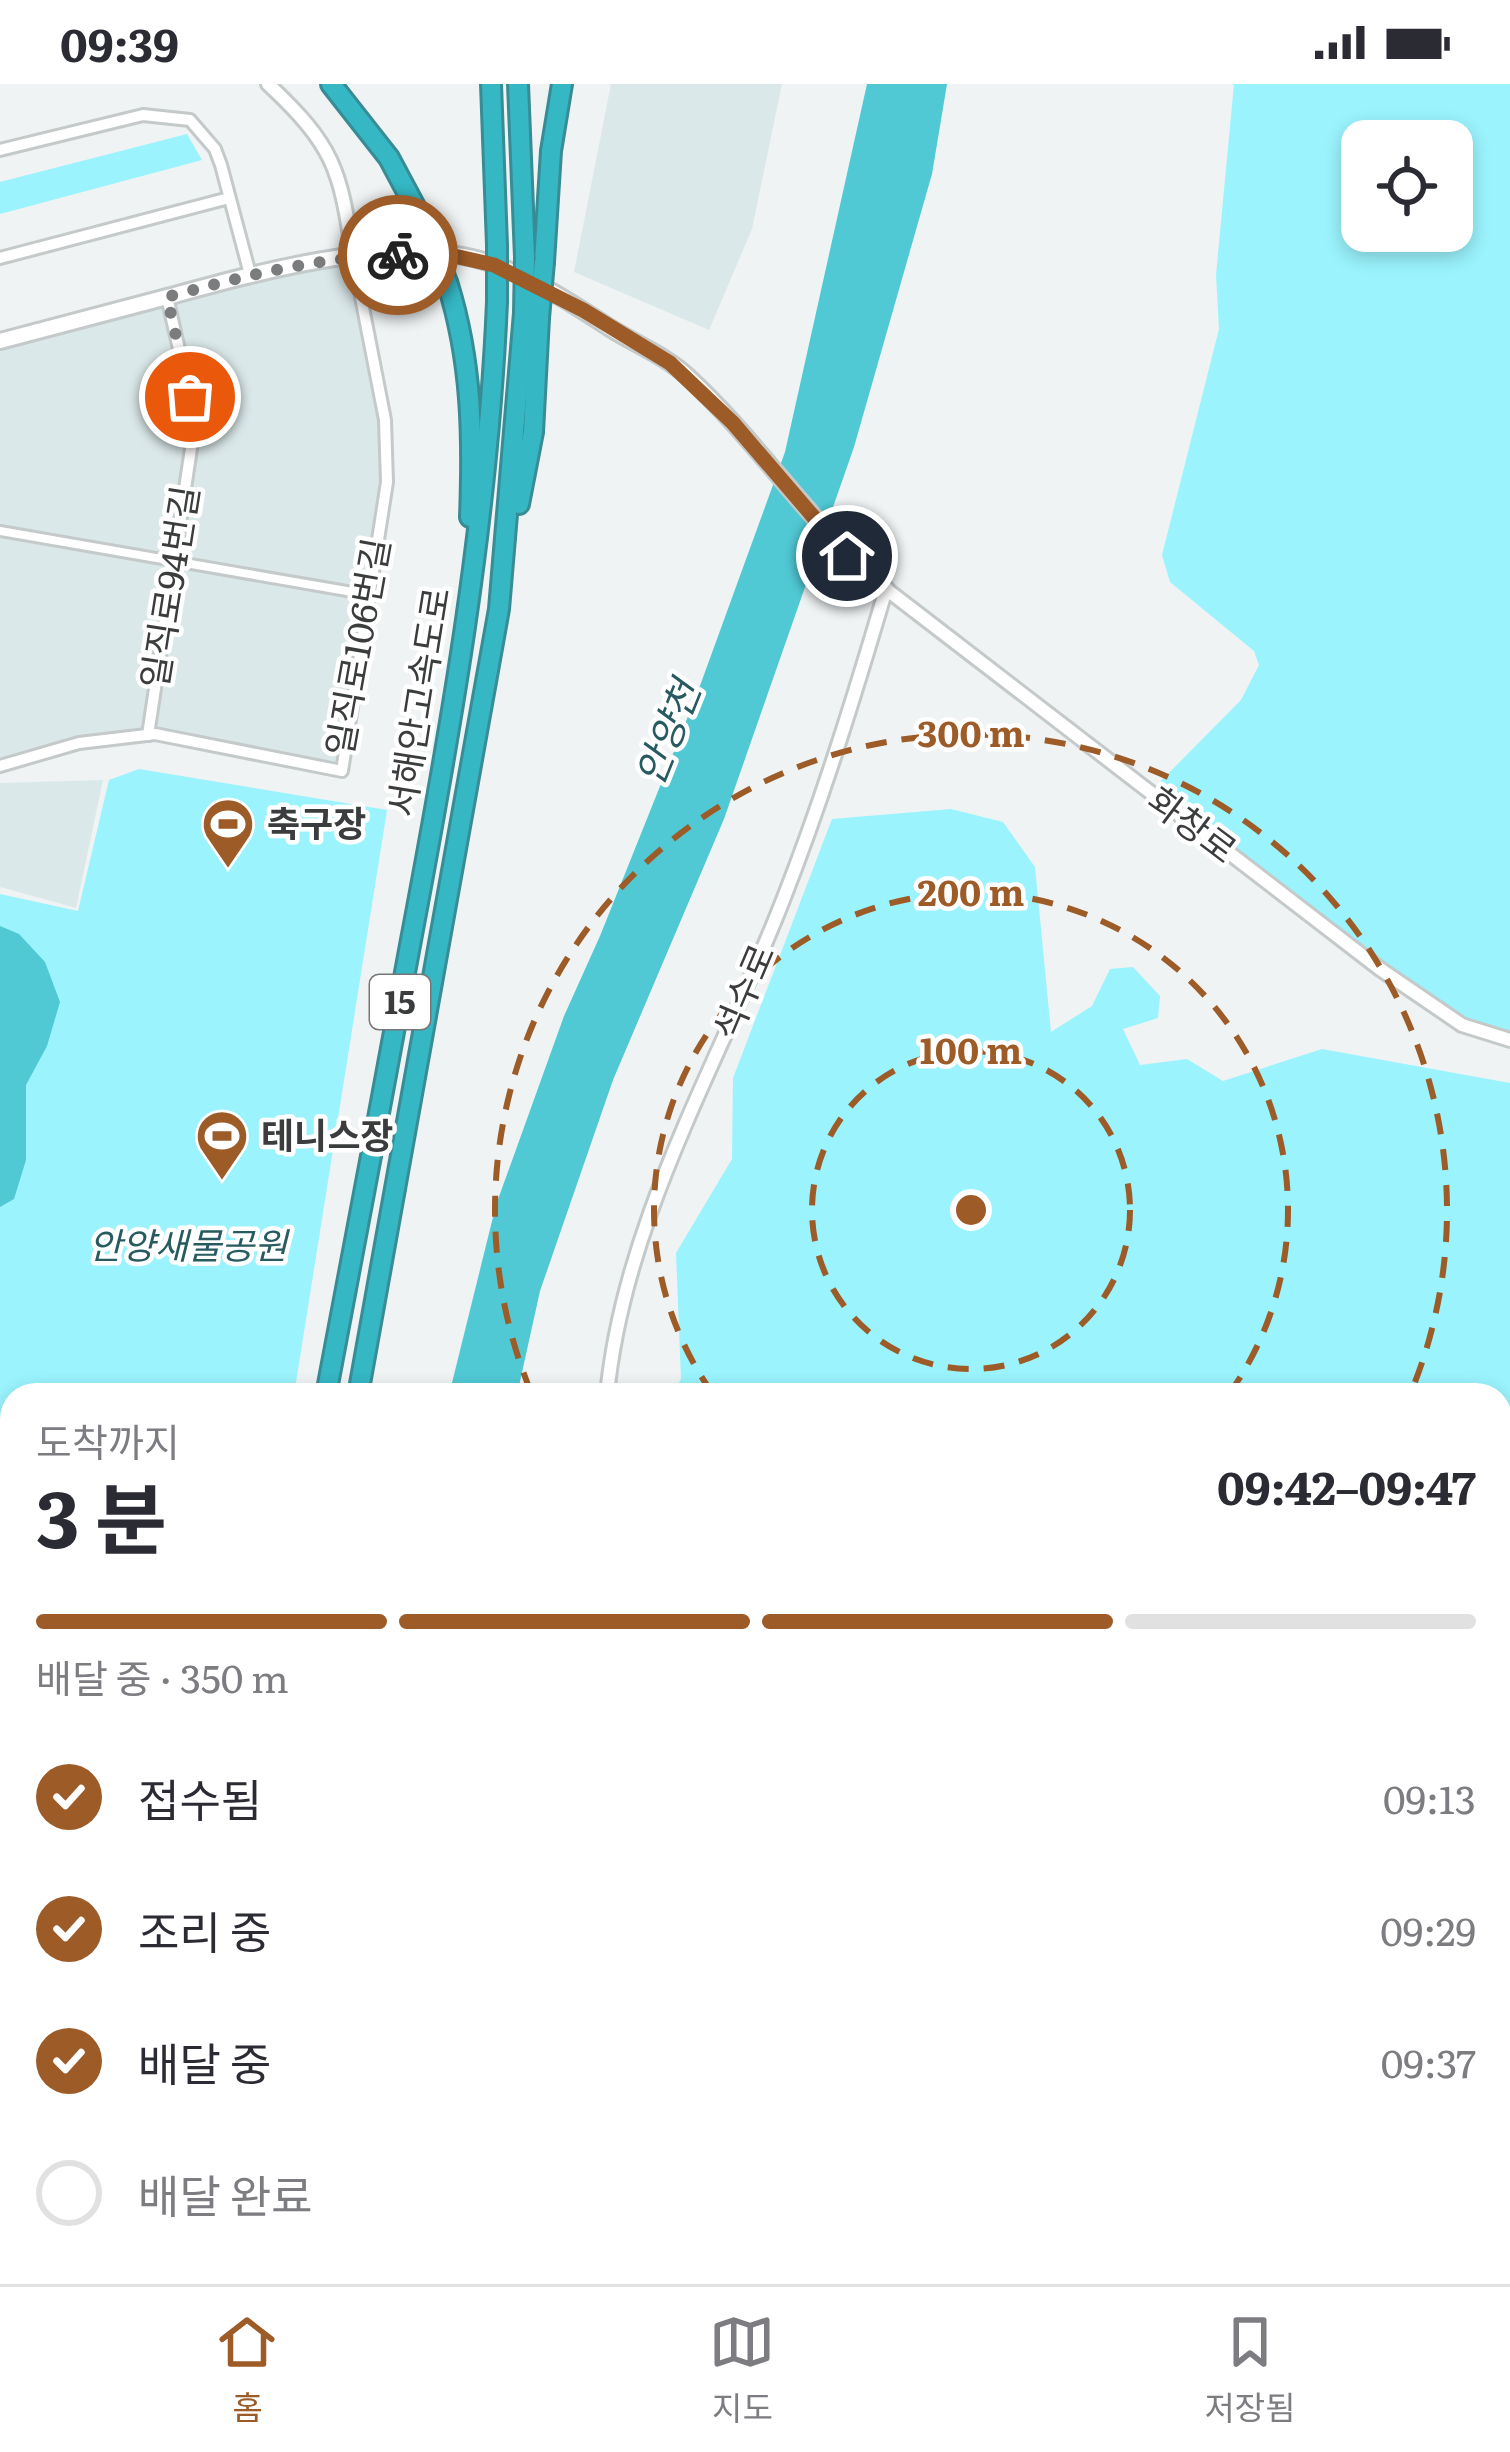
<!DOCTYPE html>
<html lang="ko">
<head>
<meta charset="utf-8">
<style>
	body { margin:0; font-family:Literata,"Noto Sans KR",serif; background:#f2f2f3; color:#2b2b33; height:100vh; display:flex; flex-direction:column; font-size:45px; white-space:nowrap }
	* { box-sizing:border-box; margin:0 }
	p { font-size:39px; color:#7c7c81 }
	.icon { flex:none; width:66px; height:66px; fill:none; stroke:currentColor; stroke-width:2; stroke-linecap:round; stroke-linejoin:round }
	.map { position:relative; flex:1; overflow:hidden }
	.sheet { position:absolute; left:0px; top:1299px; width:1512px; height:903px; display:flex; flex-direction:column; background:#fff; border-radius:36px 36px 0 0; box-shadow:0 6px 18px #0003 }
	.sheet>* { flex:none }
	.fabs { position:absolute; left:1341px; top:36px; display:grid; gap:24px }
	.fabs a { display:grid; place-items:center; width:132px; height:132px; border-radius:24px; background:#fff; box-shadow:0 6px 18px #0003; font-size:60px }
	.pin { position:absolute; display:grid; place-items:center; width:102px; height:102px; color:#fff; margin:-51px; border:6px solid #fff; border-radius:50%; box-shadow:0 3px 12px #0007 }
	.courier { position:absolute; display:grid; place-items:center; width:120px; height:120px; margin:-60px; border:9px solid #9d5b28; border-radius:50%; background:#fff; color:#222; box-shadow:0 3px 15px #0007 }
	.headline em { font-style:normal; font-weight:700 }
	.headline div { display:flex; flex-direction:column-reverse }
	.headline { display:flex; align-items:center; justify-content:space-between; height:204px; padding:0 36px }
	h1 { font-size:78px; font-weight:700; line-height:90px }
	.bar { display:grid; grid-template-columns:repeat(4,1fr); gap:18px 12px; align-content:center; height:144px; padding:0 36px }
	.bar i { height:15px; border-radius:9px; background:#e1e1e2 }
	.bar .active { background:#9d5b28 }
	.bar p { grid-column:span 4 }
	ol { padding:0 36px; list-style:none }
	li { display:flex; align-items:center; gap:36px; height:132px }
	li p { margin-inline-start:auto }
	li .icon { padding:12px; border-radius:50%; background:#9d5b28; color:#fff; stroke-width:4 }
	li:last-child { color:#7c7c81 }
	li i { width:66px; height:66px; border:6px solid #e1e1e2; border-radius:50% }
	.status { display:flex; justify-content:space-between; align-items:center; height:84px; padding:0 60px; background:#fff; direction:ltr }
	.status svg { height:33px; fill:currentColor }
	.dock { display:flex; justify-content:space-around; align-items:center; height:168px; border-top:3px solid #e1e1e2; background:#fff; font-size:33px; color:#7c7c81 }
	.dock a { display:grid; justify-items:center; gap:6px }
	.dock .active { color:#9d5b28 }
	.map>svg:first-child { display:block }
</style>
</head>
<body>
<div class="status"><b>09:39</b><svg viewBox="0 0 49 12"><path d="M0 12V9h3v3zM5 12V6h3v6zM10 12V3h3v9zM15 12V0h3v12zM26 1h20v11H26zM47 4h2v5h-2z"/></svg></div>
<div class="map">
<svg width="1510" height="2200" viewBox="0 0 1510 2200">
	<rect width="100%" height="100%" fill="#eff3f4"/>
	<!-- built -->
	<g fill="#dbe8e9">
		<path d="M611,0H782L752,145L709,246L574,188Z"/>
		<path d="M353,172L374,266L387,398L342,687L155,650L115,652L0,682V257Z"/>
		<path d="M103,696L76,824L0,803V699Z"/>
	</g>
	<!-- green -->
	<g fill="#9af3fd" fill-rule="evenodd">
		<path d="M1234,0H1510V953C1433,925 1372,876 1307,826C1255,786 1204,746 1155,703L1241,616L1259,581L1254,567L1170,498L1162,471L1219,245L1216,191ZM1362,57H1452V147H1362Z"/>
		<path d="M187,50L202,76L0,130V98Z"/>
		<path d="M139,685L387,726L294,1311H12V1643L0,1642V810L78,827L109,696Z"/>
		<path d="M951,725L1003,738L1035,783L1051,948L1092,922L1110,885L1133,883L1160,912L1158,934L1123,945L1140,981L1187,975L1223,997L1322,965L1510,999V1850H1500V1311H671L681,1295L676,1169L732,1075L733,994L832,735Z"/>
		<path d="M0,1708L12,1710V2190H98L102,2200H0Z"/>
	</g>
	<!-- water -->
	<g fill="#50c9d5">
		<path d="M867,0H947L932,90L854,363L724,735L613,996L540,1207L517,1311H449L496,1121L564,932L600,852L697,610L785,368Z"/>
		<path d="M0,842L19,850L45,878L60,918L47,962L26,1001V1076L14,1115L0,1123Z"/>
		<path d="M802,2190H912L929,2200H823Z"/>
	</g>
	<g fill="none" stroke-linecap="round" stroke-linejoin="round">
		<!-- tertiary-tunnel -->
		<g stroke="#cbcecf" stroke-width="12" stroke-dasharray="12 6" stroke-linecap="butt">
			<path d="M1500,1541L1510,1540"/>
			<path d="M1500,1555L1510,1553"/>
		</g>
		<!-- pedestrian casing -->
		<g stroke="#c4c9c9" stroke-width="14">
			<path id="pedestrian" d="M0,447L370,511"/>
		</g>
		<!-- minor casing -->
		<g stroke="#c4c9c9" stroke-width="16">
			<g id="minor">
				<path d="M0,66L143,31L190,36L215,65L221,81L250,190"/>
				<path d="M0,174L229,114"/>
				<path d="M148,651L192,358L190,313L167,213"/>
				<path d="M0,682L79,659L155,650L342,687L387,398L385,336L353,172"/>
				<path d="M1500,1882L1510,1881"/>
				<path d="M1194,2190L1205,2200"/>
				<path d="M1270,2190L1278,2200"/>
				<path d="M1127,2200L1139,2190"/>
				<path d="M1418,2200L1427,2195L1430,2200"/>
			</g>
		</g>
		<!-- tertiary casing -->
		<g stroke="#c4c9c9" stroke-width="18">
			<g id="tertiary">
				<path d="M268,0C334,62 340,84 353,172"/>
				<path d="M607,1311C624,1135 720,978 783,816C823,714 855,610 886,505L1380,885L1462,941L1510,956"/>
				<path d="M1500,2174L1510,2192"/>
				<path d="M1100,2190L1113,2200"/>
			</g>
		</g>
		<!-- secondary casing -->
		<g stroke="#c4c9c9" stroke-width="20">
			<g id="secondary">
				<path d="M0,257C56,242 112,228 167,213C256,189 372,156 463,172C514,181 567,216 610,244C635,260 666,272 687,292C759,358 811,442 886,505"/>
				<path d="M0,1646L12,1648"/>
				<path d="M0,1674L12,1675"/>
				<path d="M0,1700L12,1702"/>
			</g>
		</g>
		<!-- motorway casing -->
		<g stroke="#378c95" stroke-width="24">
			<g id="motorway">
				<path d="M331,0L389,74L429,149"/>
				<path d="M491,0L497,161"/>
				<path d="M518,0L525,173"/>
				<path d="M544,178L551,67L562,0"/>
				<path d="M448,201C472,278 473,353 470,433"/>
				<path d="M519,420L533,348L539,234"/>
				<path d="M326,1311C355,1159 383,1008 411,856C451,644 488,434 497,218"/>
				<path d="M358,1311L499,525L524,229"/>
				<path d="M158,2200L160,2190"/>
				<path d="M188,2200L190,2190"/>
			</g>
		</g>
		<!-- pedestrian -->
		<use href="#pedestrian" stroke="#fff" stroke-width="8"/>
		<!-- minor -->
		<use href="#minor" stroke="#fff" stroke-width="10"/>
		<!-- tertiary -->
		<use href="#tertiary" stroke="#fff" stroke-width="12"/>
		<!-- secondary -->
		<use href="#secondary" stroke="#fff" stroke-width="14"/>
		<!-- motorway -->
		<use href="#motorway" stroke="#35b7c4" stroke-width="18"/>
		<!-- motorway-bridge casing -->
		<g stroke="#378c95" stroke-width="24" stroke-linecap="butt">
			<g id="motorway-bridge">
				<path d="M429,149L448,201"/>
				<path d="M497,218V161"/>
				<path d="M524,229L525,173"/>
				<path d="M539,234L544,178"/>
			</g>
		</g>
		<!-- motorway-bridge -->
		<use href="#motorway-bridge" stroke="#35b7c4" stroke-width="18"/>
	</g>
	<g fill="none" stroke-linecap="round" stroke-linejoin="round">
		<!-- done -->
		<path stroke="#7a7c7d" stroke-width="12" stroke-dasharray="0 21.6" d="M190,313L167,213C244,192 318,173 398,171"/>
		<!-- route -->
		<path stroke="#9d5b28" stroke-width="15" d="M398,171L441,169L494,181L583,226L670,279L733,339L847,472"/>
	</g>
	<!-- distance rings -->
	<g fill="none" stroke="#9d5b28" stroke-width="6" stroke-dasharray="21 15">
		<circle cx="971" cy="1126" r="159"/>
		<path d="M713 1310A317 317 0 1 1 1229 1310"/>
		<path d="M531 1308A476 476 0 1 1 1411 1308"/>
	</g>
	<!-- icons -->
	<defs>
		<g id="stadium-pin" transform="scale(2.7)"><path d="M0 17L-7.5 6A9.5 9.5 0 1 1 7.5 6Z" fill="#9d5b28" stroke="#fff"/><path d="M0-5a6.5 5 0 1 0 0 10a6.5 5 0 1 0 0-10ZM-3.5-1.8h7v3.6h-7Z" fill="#fff"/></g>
	</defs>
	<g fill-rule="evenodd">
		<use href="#stadium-pin" x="228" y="740"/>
		<use href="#stadium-pin" x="222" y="1052"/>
	</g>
	<g text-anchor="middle" stroke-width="9" stroke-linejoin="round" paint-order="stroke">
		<!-- shield labels -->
		<rect fill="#fff" stroke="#767677" stroke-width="3" x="370" y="891" width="60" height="54" rx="9"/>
		<g font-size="33" font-weight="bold" fill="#3b3c3d">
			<text x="400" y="930">15</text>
		</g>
		<!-- street labels -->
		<g font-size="36" fill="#3b3c3d" stroke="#fff">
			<text transform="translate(170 503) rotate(-81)" y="13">일직로94번길</text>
			<text transform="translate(358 563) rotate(-80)" y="13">일직로106번길</text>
			<text transform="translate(419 618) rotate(-81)" y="13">서해안고속도로</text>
			<text transform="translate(1192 741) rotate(37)" y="13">화창로</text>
			<text transform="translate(744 908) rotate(-67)" y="13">석수로</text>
		</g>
		<!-- poi labels -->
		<g font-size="36" font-weight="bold" fill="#3b3c3d" stroke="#fff" text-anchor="start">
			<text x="267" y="753">축구장</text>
			<text x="261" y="1065">테니스장</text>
		</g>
		<!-- park labels -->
		<g font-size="36" font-style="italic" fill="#275b60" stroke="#fff">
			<text x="188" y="1175">안양새물공원</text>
		</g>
		<!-- water labels -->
		<g font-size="39" font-style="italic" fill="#285b61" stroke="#fff">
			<text transform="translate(668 649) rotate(-68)" y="14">안양천</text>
		</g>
	</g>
	<circle cx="971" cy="1126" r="18" fill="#9d5b28" stroke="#fff" stroke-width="6"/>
	<g font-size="36" text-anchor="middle" font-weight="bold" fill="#9d5b28" stroke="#fff" stroke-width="9" stroke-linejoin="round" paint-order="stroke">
		<text x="971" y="663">300 m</text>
		<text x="971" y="822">200 m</text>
		<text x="971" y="980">100 m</text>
	</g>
</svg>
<div class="fabs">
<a><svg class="icon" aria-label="locate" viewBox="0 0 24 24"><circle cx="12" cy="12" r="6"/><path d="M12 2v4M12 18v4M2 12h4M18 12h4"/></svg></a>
</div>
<div class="pin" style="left:190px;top:313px;background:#ea580c"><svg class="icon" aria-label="bag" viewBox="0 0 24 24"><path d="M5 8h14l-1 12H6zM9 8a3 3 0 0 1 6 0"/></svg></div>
<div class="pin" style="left:847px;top:472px;background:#1f2937"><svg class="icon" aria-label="home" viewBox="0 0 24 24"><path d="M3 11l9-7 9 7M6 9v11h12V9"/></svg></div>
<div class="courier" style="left:398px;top:171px"><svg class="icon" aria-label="bike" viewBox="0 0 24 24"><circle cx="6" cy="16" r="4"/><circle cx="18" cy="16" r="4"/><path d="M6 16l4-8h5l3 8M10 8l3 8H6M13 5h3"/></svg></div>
<section class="sheet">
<div class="headline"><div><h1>3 분</h1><p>도착까지</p></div><em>09:42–09:47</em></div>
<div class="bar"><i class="active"></i><i class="active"></i><i class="active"></i><i></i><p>배달 중 · 350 m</p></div>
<ol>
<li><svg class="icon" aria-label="check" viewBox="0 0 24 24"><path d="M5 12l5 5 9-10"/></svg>접수됨<p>09:13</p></li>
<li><svg class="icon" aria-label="check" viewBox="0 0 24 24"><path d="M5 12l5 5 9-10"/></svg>조리 중<p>09:29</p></li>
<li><svg class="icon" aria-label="check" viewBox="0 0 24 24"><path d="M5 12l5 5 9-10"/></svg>배달 중<p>09:37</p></li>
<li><i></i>배달 완료</li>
</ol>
</section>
</div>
<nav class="dock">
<a class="active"><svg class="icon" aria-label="home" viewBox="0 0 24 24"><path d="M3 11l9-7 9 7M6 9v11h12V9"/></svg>홈</a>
<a><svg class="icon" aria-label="map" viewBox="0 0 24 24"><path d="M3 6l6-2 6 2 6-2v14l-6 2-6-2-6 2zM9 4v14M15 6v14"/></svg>지도</a>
<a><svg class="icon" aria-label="saved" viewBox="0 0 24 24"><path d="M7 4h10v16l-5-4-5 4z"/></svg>저장됨</a>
</nav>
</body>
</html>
